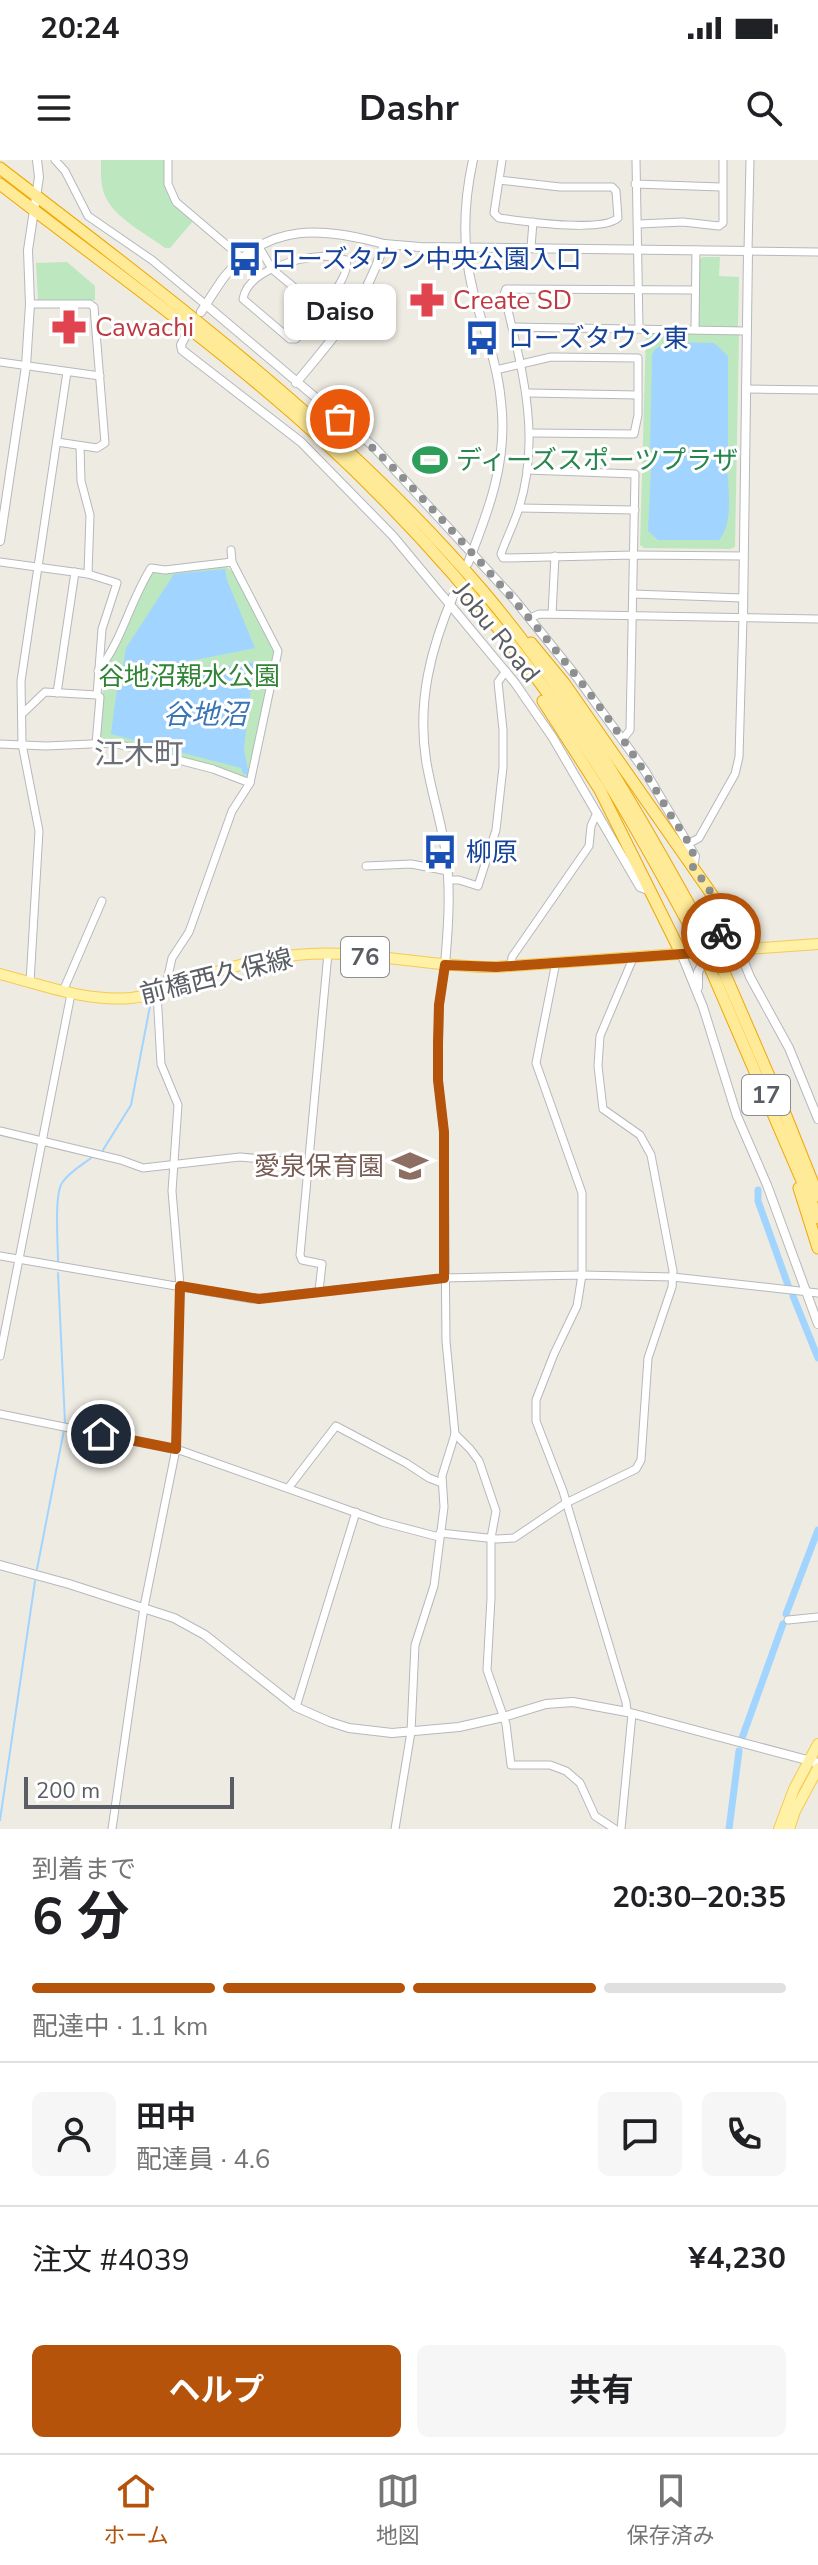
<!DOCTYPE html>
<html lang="ja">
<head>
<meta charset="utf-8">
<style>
	body { margin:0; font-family:"Nunito Sans","Noto Sans JP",sans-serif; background:#f6f6f6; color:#202124; height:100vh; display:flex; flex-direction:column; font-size:30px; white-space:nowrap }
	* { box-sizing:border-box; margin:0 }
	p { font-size:26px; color:#757577 }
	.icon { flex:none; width:44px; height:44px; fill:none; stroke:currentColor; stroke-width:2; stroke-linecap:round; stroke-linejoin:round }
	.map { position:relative; height:1669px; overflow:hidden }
	.drawer { display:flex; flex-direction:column; background:#fff; flex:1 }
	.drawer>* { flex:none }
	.scale { position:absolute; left:24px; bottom:20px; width:210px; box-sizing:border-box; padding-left:8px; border:4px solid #5a5e64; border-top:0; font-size:22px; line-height:28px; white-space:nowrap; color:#5a5e64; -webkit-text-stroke:6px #fff; paint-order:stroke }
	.pin { position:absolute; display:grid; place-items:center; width:68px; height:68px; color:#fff; margin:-34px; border:4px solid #fff; border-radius:50%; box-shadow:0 2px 8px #0007 }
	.courier { position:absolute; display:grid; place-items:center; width:80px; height:80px; margin:-40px; border:6px solid #b45309; border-radius:50%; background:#fff; color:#222; box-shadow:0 2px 10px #0007 }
	.bubble { position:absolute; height:56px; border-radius:12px; background:#fff; box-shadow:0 2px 6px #0004; font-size:26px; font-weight:700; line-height:56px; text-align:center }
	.headline em { font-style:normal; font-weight:700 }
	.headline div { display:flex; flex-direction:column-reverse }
	.headline { display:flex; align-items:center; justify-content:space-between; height:136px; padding:0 32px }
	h1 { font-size:52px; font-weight:700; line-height:60px }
	.bar { display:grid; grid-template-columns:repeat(4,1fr); gap:12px 8px; align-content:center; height:96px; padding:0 32px }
	.bar i { height:10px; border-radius:6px; background:#e0e0e0 }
	.bar .on { background:#b45309 }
	.bar p { grid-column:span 4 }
	.line { display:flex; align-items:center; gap:20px; padding:0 32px; border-top:2px solid #e0e0e0 }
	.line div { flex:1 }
	.round { display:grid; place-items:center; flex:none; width:84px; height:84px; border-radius:12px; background:#f6f6f6 }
	.cta { display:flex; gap:16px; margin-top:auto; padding:16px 32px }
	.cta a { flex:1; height:92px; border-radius:12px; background:#b45309; color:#fff; font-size:32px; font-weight:700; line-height:92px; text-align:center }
	.cta a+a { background:#f6f6f6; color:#202124 }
	.status { display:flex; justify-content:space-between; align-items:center; height:56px; padding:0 40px; background:#fff; direction:ltr }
	.status svg { height:22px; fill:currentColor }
	header { display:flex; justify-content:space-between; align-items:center; height:104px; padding:0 32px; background:#fff; font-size:36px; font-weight:700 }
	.dock { display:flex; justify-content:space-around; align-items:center; height:112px; border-top:2px solid #e0e0e0; background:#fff; font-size:22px; color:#757577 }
	.dock a { display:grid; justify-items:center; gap:4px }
	.dock .on { color:#b45309 }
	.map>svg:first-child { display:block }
</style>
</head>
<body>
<div class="status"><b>20:24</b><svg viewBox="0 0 49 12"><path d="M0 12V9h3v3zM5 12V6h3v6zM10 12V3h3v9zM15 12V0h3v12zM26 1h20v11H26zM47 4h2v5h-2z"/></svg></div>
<header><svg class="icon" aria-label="menu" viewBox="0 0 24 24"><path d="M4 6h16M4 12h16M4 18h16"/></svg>Dashr<svg class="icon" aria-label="search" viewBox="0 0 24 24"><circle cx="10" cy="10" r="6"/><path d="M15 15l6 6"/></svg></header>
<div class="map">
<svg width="818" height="1669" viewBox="0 0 818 1669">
	<rect width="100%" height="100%" fill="#eeebe2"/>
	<!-- green -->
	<g fill="#bde7be">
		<path d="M101,0H165C165,34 168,38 193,61L170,88H165C147,74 116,59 106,38C100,27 101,12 101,0Z"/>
		<path d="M703,97H720L719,116L739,117L738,166L735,168L700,167L697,163L698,101Z"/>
		<path d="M67,102L95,126V140H38L36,103Z"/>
		<path d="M646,172L739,173L735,387L730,389L644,388L640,385Z"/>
		<path d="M224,405L233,412L273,490L274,500L249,618L183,599L100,580L104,513L144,425L153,412L167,413Z"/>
	</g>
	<!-- water -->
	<g fill="#a1d5ff">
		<path d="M670,182L714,183L728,196V289C718,300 727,306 728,318C729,337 732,366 719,380H658L648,371L651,308L656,304V294L650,288L652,195L655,189Z"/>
		<path d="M225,409L227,420L255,488L160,507L162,518L254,502L244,589L249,615L243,614L241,608L111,574L117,528L149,520L148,510L122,514L126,488L174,414Z"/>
	</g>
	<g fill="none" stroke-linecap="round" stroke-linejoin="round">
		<!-- stream -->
		<g stroke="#a1d5ff" stroke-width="2">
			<path d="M103,990L131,945L150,846"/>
			<path d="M58,1101C58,1084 54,1035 62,1023C68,1013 82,1005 91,998"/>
			<path d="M58,1113L65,1263"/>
			<path d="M37,1409L64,1270"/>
			<path d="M0,1660L35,1421"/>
		</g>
		<!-- canal -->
		<g stroke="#a1d5ff" stroke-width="7">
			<path d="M758,1030V1041L788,1125"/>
			<path d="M793,1136L818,1198"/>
			<path d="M786,1454L818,1370"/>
			<path d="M742,1578L783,1464"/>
			<path d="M729,1669L739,1591"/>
		</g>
		<!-- minor casing -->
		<g stroke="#b5b8bd" stroke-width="9">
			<g id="minor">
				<path d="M55,0L65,11L88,56L152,100L206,145"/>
				<path d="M168,0V24L176,42L242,98"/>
				<path d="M636,0L639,168"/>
				<path d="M750,0L748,91L818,92"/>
				<path d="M499,20L560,27H612L616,31L618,58C601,73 523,61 499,58L494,53L502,0"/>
				<path d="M635,24L721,27"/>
				<path d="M639,64L683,62L719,66L723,63V0"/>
				<path d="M259,87L272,109L342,167"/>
				<path d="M531,87L533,62"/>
				<path d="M326,96L346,100C353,117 308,166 296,179H290L243,139C248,109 301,97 326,96Z"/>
				<path d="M695,130L506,129L504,134C521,205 542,275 519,348C514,364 506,379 501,394L503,398L634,395L743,396"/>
				<path d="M30,144H90L94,147L105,283L97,288L57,282"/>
				<path d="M512,167L746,171"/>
				<path d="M695,169L696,90"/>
				<path d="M0,202L100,216"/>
				<path d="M496,210L551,197L638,198V255L634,274L531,273"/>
				<path d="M746,229L818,230"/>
				<path d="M528,233L638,235"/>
				<path d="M80,286L81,321L90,355L88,414"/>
				<path d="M527,310L635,314L630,570L622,580"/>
				<path d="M519,348L635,350"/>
				<path d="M0,402L88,414L117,423L102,469L97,535L100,537L96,584"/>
				<path d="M633,434L743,438"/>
				<path d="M552,454L555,396"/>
				<path d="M530,458L539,454L818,459"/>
				<path d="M98,511C122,481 130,441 151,408L165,410L232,402"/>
				<path d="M57,533L75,412"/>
				<path d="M22,554L45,532L97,535"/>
				<path d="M0,584L46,586L113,583L213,609L250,623"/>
				<path d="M688,684L699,678L735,614L739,597L743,457"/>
				<path d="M366,706L411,704L448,711"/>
				<path d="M448,720H459L478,726L496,670L503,607V570L498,522L506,511"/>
				<path d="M556,802L536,903L582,1033V1115L577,1146L554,1194L536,1240V1261L563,1331L626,1542L627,1552"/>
				<path d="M511,806L512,797L589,686L591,666L596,655"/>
				<path d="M30,822L39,671L22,584L21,521L67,212"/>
				<path d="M165,830L172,798L189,772L232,651L250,623L278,491L232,402L231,390"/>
				<path d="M63,831L102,741"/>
				<path d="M0,971L121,1000L143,1008L240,997L309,1003"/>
				<path d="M0,1096L252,1139L444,1118L582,1115L673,1117L818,1133"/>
				<path d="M319,1131L322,1104L302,1100L300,1095L328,793"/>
				<path d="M0,1196L71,834"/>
				<path d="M0,1254L182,1291L382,1362L439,1377"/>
				<path d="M455,1274L470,1289L479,1301L496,1351L491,1378V1438L487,1510L506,1564L511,1605H550L566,1611L580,1623L595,1656L615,1669"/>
				<path d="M289,1327L336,1266L406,1303L429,1318L442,1323"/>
				<path d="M440,1373L497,1379L514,1378L566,1343L636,1309L641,1300L648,1198L672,1127L673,1111L651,995L640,975L603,949L598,906L600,876L634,796"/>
				<path d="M788,1460L818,1457"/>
				<path d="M296,1547L356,1352"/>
				<path d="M112,1669L144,1447L176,1289L180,1126L172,1031L178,945L161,904L157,833"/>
				<path d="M395,1669L411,1572L415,1485L434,1426L444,1347L442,1316L455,1274L446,1181L444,972L438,920L439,845L445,805"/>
				<path d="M621,1669L632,1554"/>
			</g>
		</g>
		<!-- tertiary casing -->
		<g stroke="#b5b8bd" stroke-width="10">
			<g id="tertiary">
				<path d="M206,145L373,286L514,439L576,516L645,611L695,696L693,707"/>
				<path d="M201,152C209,140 216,128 225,116C269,61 324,68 384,84"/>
				<path d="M185,177L181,185L182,190L301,282L393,376L515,523L553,578L640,727L648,730"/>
				<path d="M296,223C336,174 365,145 384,84L420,87L748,91L743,457"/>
				<path d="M0,381L26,206L30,144L28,90L39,17L37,0"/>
				<path d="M468,403C489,350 508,300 501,242C498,205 484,170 474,135C462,90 463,45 473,0"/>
				<path d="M739,789L750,817L789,888L818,959"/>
				<path d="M681,793L703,847L737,956L767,1025L818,1164"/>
				<path d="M445,805C448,769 451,731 446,695C442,663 431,632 426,600C417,541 431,487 454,434"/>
				<path d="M698,827V812L707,796"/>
				<path d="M0,1405L69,1424L174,1458L205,1475L296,1547L330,1562L349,1568L392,1573L459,1567L503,1557L546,1544L573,1542L627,1552L818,1603"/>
			</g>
		</g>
		<!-- primary casing -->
		<g stroke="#f6ca53" stroke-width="12">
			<g id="primary">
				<path d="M0,814C43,825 86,842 131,838C152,836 170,828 189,821C224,809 259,798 296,795C362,788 429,808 496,807L818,784"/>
				<path d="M779,1669L794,1629L818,1584"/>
				<path d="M789,1669L795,1651L818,1608"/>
			</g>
		</g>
		<!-- trunk casing -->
		<g stroke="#f0a700" stroke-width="13">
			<g id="trunk">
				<path d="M0,8C170,139 343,267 483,431C571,535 639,653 704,772"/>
				<path d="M0,24C107,107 218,185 318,276C426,375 524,491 603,614C635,665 664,719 693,772"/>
				<path d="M531,483L564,523L722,749L739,789"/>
				<path d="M543,541L600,630L681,793"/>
				<path d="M710,792C718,779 726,770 720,755"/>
				<path d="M712,812L818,1058"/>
				<path d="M724,812L782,946L818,1036"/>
				<path d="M799,1028L818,1088"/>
			</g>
		</g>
		<!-- minor -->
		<use href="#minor" stroke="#fff" stroke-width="7"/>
		<!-- tertiary -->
		<use href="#tertiary" stroke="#fff" stroke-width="8"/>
		<!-- primary -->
		<use href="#primary" stroke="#fff1a6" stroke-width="10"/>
		<!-- trunk -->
		<use href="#trunk" stroke="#ffea97" stroke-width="11"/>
		<!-- trunk-bridge casing -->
		<g stroke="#f0a700" stroke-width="13" stroke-linecap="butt">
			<g id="trunk-bridge">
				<path d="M693,772L712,812"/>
				<path d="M704,772L724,812"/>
			</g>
		</g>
		<!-- trunk-bridge -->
		<use href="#trunk-bridge" stroke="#ffea97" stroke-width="11"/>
	</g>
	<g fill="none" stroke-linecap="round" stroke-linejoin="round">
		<!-- done -->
		<path stroke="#8e8f90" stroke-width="8" stroke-dasharray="0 14.4" d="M340,259C386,297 424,340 464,384C540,468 613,555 670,654C678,668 699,691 693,707C706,725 727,750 721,773"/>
		<!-- route -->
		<path stroke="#b45309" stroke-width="10" d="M101,1274L176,1289L180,1126L259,1139L444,1118V972L438,920V883L439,845L445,805L496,807L710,792L721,773"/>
	</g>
	<!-- icons -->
	<defs>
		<g id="bus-bare" transform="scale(2.76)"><path d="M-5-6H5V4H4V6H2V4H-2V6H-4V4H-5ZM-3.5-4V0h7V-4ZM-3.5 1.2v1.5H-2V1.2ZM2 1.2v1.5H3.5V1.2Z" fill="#1a4fb4" stroke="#fff" stroke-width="2.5" paint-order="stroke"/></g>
		<g id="pharmacy-bare" transform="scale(2.76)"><path d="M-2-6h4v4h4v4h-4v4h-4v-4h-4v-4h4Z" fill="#e0444e" stroke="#fff" stroke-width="2.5" paint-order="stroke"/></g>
		<g id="stadium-bare" transform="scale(2.76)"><path d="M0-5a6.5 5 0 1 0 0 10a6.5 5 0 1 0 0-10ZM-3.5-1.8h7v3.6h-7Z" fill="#2e9e5b" stroke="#fff" stroke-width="2.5" paint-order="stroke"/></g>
		<g id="school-bare" transform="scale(2.76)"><path d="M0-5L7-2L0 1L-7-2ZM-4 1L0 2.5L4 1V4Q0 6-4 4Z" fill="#8d6e63" stroke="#fff" stroke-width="2.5" paint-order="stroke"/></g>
	</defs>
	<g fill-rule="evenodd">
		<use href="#bus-bare" x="245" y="99"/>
		<use href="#pharmacy-bare" x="427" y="140"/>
		<use href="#pharmacy-bare" x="69" y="167"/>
		<use href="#bus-bare" x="482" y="178"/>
		<use href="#stadium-bare" x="430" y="300"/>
		<use href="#bus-bare" x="440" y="692"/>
		<use href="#school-bare" x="410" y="1006"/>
	</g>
	<g text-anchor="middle" stroke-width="6" stroke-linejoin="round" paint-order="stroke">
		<!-- shield labels -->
		<g fill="#fff" stroke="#8c8e92" stroke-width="2">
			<rect x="341" y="777" width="48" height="40" rx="6"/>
			<rect x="742" y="915" width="48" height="40" rx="6"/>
		</g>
		<g font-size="24" font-weight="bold" fill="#5a5e64">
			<text x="365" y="805">76</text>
			<text x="766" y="943">17</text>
		</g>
		<!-- transit labels -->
		<g font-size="26" fill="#164399" stroke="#fff" text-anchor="start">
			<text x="271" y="108">ローズタウン中央公園入口</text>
			<text x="508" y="187">ローズタウン東</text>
			<text x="466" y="701">柳原</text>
		</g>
		<!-- health labels -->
		<g font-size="26" fill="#be3a42" stroke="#fff" text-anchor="start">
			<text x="453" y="149">Create SD</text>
			<text x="95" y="176">Cawachi</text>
		</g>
		<!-- leisure labels -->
		<g font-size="26" fill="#27864d" stroke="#fff" text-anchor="start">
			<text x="456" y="309">ディーズスポーツプラザ</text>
		</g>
		<!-- street labels -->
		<g font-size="26" fill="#5a5e64" stroke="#fff">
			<text transform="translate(497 472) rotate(51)" y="9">Jobu Road</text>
			<text transform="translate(216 816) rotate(-14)" y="9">前橋西久保線</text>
		</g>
		<!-- park labels -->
		<g font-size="26" fill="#318436" stroke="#fff">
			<text x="189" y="525">谷地沼親水公園</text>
		</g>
		<!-- education labels -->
		<g font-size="26" fill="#785e54" stroke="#fff" text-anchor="end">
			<text x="384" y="1015">愛泉保育園</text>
		</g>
		<!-- water labels -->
		<g font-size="28" font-style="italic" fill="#3a75b5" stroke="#fff">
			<text x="205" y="564">谷地沼</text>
		</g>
		<!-- quarter labels -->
		<g font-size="30" fill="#6b7076" stroke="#fff">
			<text x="139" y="604">江木町</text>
		</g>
	</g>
</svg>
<div class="scale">200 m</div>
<div class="pin" style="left:340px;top:259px;background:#ea580c"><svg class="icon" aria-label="bag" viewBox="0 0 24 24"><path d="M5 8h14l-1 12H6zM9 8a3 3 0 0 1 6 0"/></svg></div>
<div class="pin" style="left:101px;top:1274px;background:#1f2937"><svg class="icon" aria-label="home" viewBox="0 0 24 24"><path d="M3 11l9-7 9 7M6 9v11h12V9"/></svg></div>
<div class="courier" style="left:721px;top:773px"><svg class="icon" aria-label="bike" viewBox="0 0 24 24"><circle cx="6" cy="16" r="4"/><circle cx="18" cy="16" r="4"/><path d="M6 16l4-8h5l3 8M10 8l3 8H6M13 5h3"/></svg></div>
<div class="bubble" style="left:284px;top:124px;width:112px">Daiso</div>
</div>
<section class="drawer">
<div class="headline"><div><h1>6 分</h1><p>到着まで</p></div><em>20:30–20:35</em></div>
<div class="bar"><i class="on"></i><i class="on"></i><i class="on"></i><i></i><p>配達中 · 1.1 km</p></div>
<div class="line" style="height:144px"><a class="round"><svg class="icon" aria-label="person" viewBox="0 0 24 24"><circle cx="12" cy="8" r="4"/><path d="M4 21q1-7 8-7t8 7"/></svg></a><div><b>田中</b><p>配達員 · 4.6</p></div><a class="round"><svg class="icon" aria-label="chat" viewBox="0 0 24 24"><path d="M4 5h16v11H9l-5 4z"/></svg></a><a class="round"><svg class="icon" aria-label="phone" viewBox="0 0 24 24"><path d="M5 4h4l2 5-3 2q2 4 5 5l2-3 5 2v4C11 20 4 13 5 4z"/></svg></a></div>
<div class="line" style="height:104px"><div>注文 #4039</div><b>¥4,230</b></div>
<div class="cta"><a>ヘルプ</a><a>共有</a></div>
</section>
<nav class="dock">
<a class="on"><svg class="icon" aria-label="home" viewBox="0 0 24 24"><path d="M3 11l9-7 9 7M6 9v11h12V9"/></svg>ホーム</a>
<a><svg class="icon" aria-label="map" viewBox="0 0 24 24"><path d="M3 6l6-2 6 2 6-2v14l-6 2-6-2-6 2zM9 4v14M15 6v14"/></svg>地図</a>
<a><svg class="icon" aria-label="saved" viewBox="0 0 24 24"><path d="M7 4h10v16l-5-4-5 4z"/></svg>保存済み</a>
</nav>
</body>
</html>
